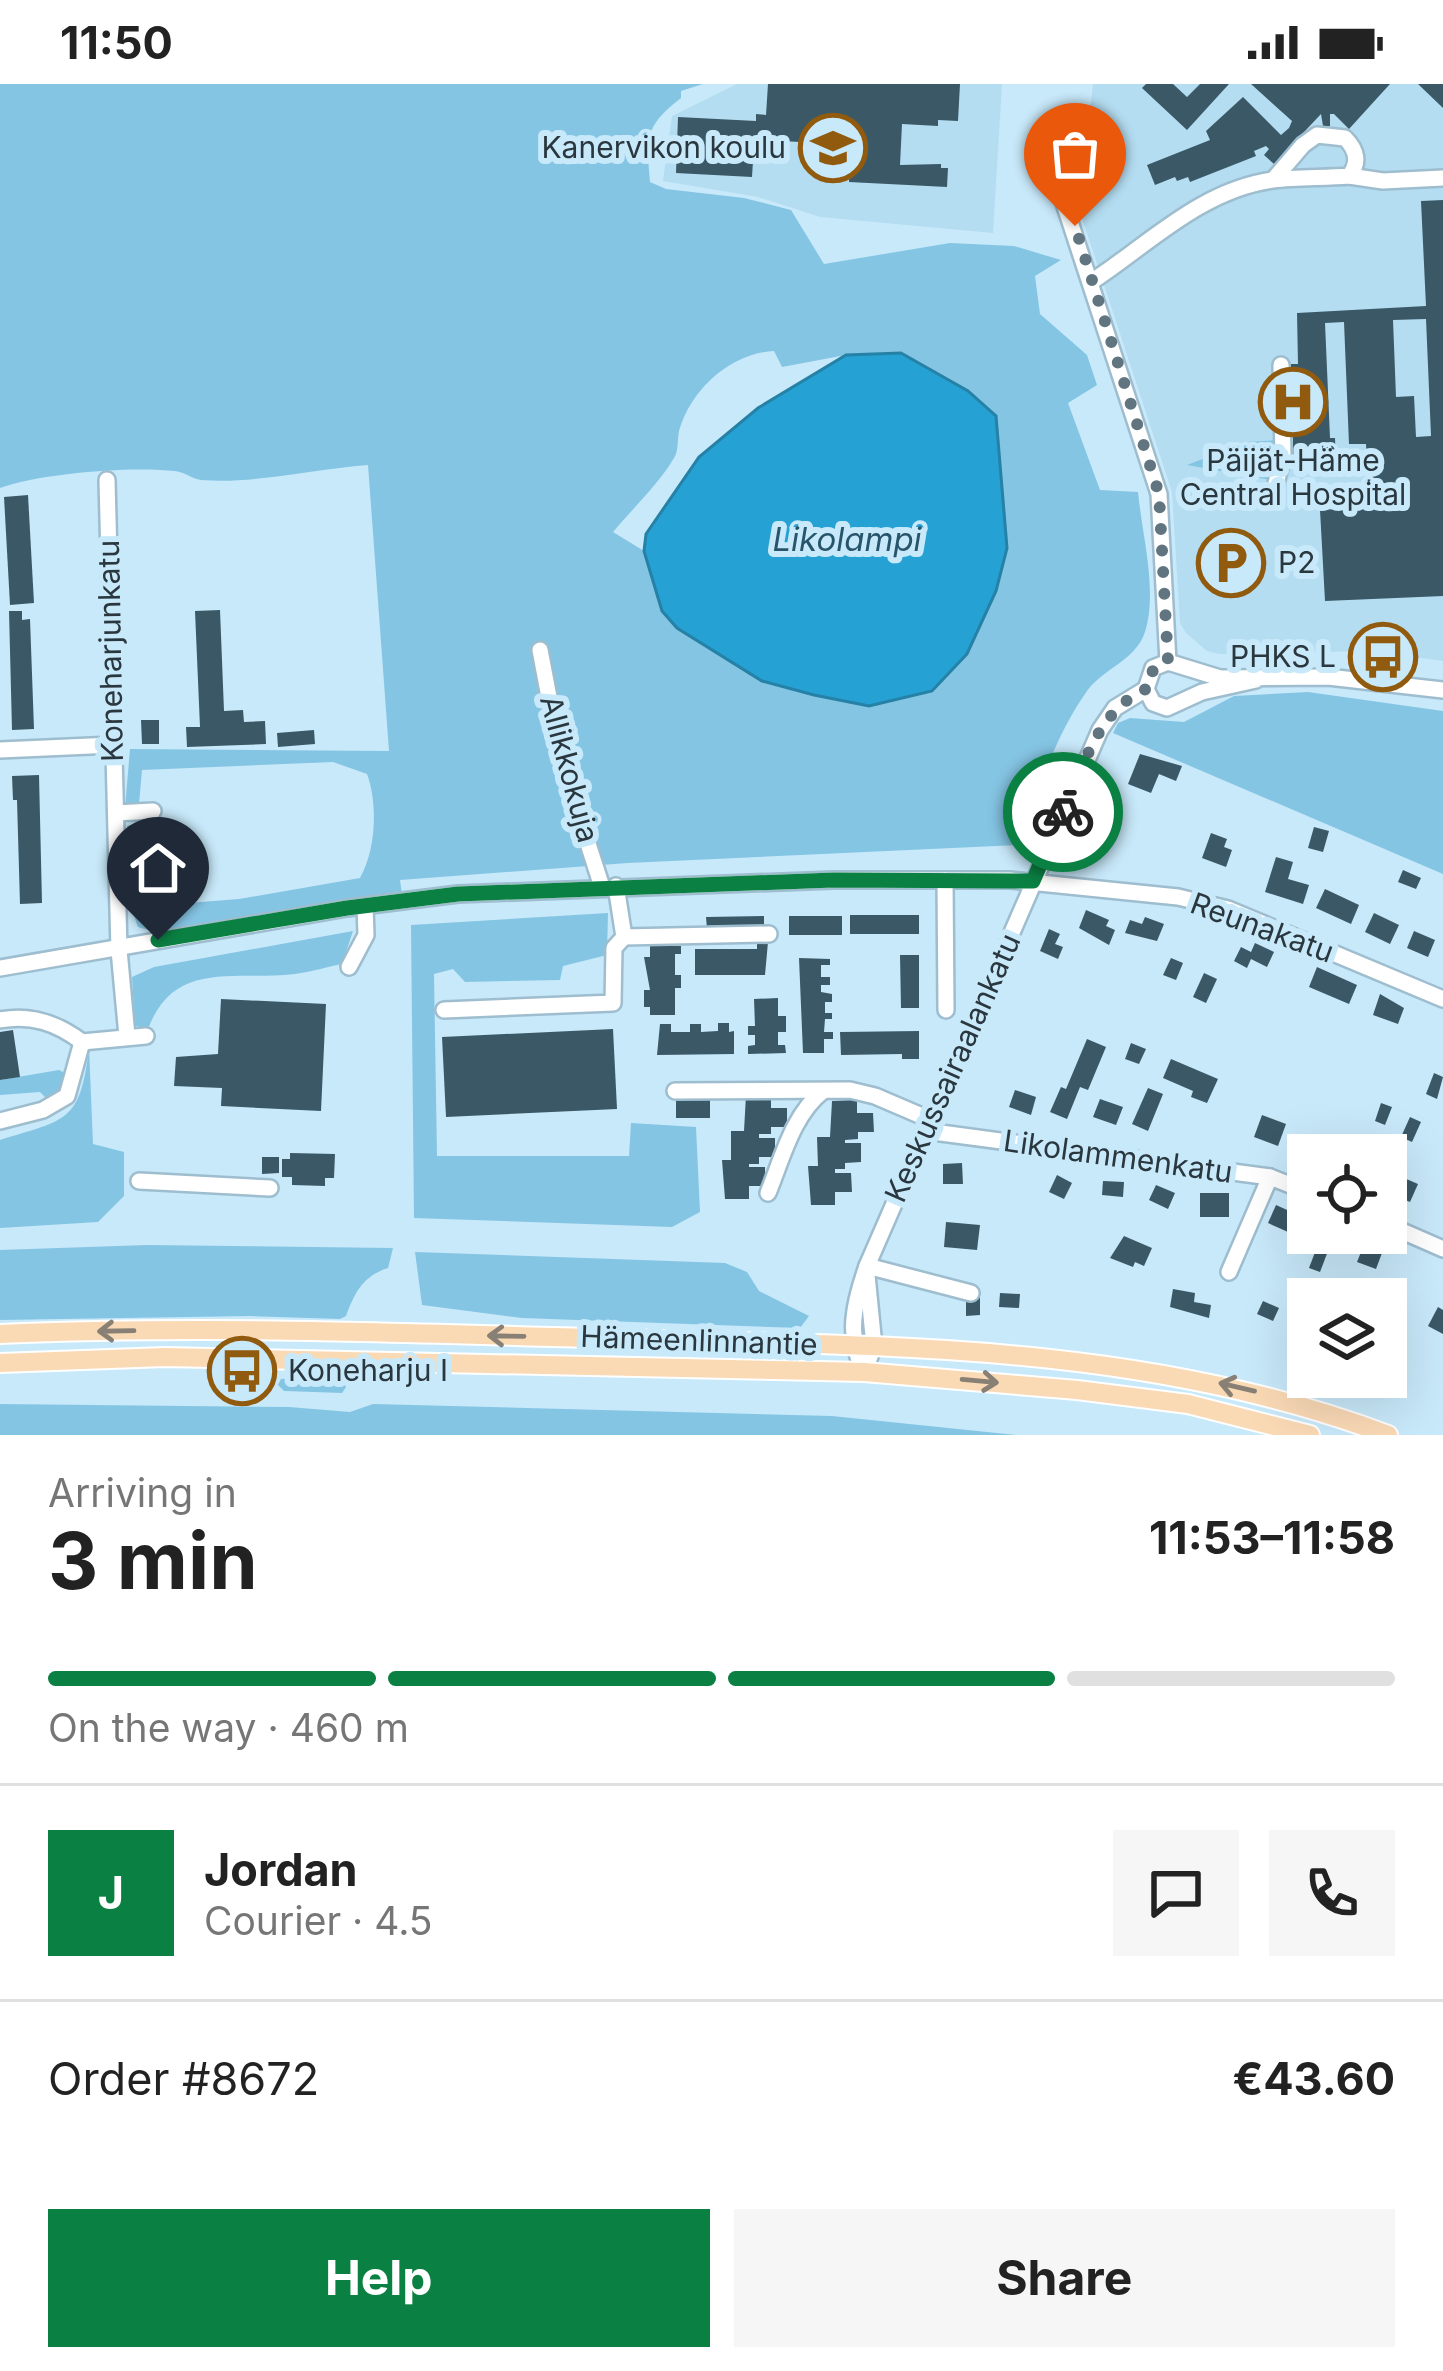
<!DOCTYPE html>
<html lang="en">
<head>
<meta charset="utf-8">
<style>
	body { margin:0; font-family:Inter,sans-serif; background:#f6f6f6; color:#222; height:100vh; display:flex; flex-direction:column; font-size:45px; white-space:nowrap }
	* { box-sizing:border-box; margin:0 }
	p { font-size:39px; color:#767676 }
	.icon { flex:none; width:66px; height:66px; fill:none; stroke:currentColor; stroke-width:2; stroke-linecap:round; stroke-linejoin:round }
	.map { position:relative; height:1351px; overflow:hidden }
	.details { display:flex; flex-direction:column; background:#fff; flex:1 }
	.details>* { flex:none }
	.buttons { position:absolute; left:1287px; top:1050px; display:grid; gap:24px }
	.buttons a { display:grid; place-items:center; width:120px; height:120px; border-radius:0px; background:#fff; box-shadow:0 12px 48px #0002; font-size:60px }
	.pin { position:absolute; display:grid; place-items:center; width:102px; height:102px; color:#fff; margin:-123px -51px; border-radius:50% 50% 50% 0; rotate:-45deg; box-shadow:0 0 12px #0007 }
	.pin .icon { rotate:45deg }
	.courier { position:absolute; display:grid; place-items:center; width:120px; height:120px; margin:-60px; border:9px solid #0b8043; border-radius:50%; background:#fff; color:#222; box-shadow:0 3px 15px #0007 }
	.overview em { font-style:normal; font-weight:700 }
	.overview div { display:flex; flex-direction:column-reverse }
	.overview { display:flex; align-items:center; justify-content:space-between; height:204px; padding:0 48px }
	h1 { font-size:78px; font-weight:700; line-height:90px }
	.bar { display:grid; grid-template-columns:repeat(4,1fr); gap:18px 12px; align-content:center; height:144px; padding:0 48px }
	.bar i { height:15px; border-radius:9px; background:#e0e0e0 }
	.bar .active { background:#0b8043 }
	.bar p { grid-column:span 4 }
	.line { display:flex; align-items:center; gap:30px; padding:0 48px; border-top:3px solid #e0e0e0 }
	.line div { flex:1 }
	.round { display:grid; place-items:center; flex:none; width:126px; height:126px; border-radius:0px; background:#f6f6f6 }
	.button { display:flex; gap:24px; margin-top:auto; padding:24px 48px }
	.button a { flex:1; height:138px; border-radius:0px; background:#0b8043; color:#fff; font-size:48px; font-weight:700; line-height:138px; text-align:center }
	.button a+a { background:#f6f6f6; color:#222 }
	.status { display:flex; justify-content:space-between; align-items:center; height:84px; padding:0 60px; background:#fff; direction:ltr }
	.status svg { height:33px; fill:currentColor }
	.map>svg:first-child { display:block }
</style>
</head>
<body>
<div class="status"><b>11:50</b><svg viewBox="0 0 49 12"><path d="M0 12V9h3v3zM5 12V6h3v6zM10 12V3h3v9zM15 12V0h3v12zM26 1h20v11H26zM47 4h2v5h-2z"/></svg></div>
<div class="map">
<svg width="1443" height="1351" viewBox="0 0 1443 1351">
	<rect width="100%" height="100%" fill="#c8e9fa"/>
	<!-- built -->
	<g fill="#b4ddf1">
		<path d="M737,0H1002L993,149L820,133L758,113L663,97L672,32Z"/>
		<path d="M1093,0H1443V577L1370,567L1219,570L1207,567L1186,549L1180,539L1172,408L1061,70L1091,19Z"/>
	</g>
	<!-- green -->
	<g fill="#85c5e4" fill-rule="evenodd">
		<path d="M0,0H703L681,7V14C645,42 646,53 650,98L666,105L744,114L791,126L824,180L950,159L1014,162L1061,176L1035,192L1040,230L1087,271L1097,301L1068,319L1100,406L1138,408C1142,451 1158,507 1145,548C1136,576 1104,584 1087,607C1055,652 1037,709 1019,761L628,779L400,796L402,811L159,849L138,843L131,824L127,742L148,737L146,808L150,822L239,815L360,794C376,766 378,720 367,690L333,678L142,686L139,720L137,724H125L130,665L389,667L368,381C313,385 258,400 201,396C192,395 185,388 175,387C133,382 40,389 0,404ZM774,267L782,283L846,271L996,333L1007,464L996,507L762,597L677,544L662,527L644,467L613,448C633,424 658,401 674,374C679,366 677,357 679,347C691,305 731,269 774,267Z"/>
		<path d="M1278,356L1274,372L1260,373L1261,385L1271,386V396L1187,381L1247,358Z"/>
		<path d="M1308,608L1443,627V790L1113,649L1118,639L1130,634L1184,638L1234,612Z"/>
		<path d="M608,829L607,871L563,882L560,896L465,898L453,885L434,890L437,1072H629L631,1039L696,1043L700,1128L672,1143L414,1134L411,841Z"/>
		<path d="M353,847L342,880C326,883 311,888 295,890C235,897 174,875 148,945L135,942L132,893L154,883Z"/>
		<path d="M89,964L93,1060L124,1068V1112L98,1138L0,1144V1056C67,1035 80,1039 89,964Z"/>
		<path d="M59,986L65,989V1002L47,1015L40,1008L0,1011V996Z"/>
		<path d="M147,1161L393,1164L388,1184C363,1192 355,1208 346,1232L340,1235L250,1232L0,1236V1166Z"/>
		<path d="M415,1168L725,1179L747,1188L759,1207L809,1232L800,1244L522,1234L422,1221Z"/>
		<path d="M300,1287L339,1289L346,1303L342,1309L284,1307L278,1301L281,1295L292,1294Z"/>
		<path d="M0,1320L289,1323L350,1328L373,1320L832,1332L1016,1351H0Z"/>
	</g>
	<!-- water -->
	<path fill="#25a1d3" stroke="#2681a6" stroke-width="3" d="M901,269L968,307L996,332L1007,464L996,507L967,570L932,607L869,622L814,611L762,597L677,544L662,527L644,467L646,450L699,373L758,324L846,271Z"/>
	<!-- building -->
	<g fill="#3b5866" fill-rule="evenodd">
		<path d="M768,0H960L958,37L938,36V42L902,40L900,81L941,80V84H948L947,103L849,98L851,44L840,43L839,60L761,56V61L754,60L752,93L676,89L678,33L756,37V30L766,31Z"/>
		<path d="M1146,0H1173L1187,13L1200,0H1229L1187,46L1142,4Z"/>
		<path d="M1251,0H1390L1349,45L1334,30H1330V42H1323L1321,30L1274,80L1264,71L1269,65L1266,62L1254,67L1256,72L1190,98L1188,93L1177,97L1175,93L1155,101L1147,81L1210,56L1206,47L1243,13L1281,51L1289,44L1292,37Z"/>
		<path d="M1418,0H1443V24Z"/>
		<path d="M1443,116V512L1325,517L1320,426L1369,423L1366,360H1349L1344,238L1325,239L1330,354H1335L1336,383L1293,384V339L1301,338L1300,304H1292L1291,292V280H1298L1297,229L1426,222L1421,117ZM1426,235L1431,352L1416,353L1414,312L1396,313L1393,236Z"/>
		<path d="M28,411L34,519L10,521L4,413Z"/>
		<path d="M220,526L224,627L243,626L244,638L265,637L266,660L187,663L186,643H200L195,527Z"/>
		<path d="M9,527H22V536L30,535L34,645L12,646Z"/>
		<path d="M141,636H159V660H142Z"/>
		<path d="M314,646L315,660L278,663L277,649Z"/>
		<path d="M1140,670L1182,682L1176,697L1159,690L1151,709L1128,700Z"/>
		<path d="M39,691L42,819L20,820L17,716H13L12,692Z"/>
		<path d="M1101,731L1121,740L1107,769L1087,760Z"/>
		<path d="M1314,743L1329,747L1323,768L1308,764Z"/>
		<path d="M1211,749L1227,755L1224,763L1232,766L1226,783L1202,774Z"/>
		<path d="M1276,773L1293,778L1288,795L1309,801L1303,820L1265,808Z"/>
		<path d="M1403,786L1421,794L1416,805L1398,798Z"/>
		<path d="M1325,805L1359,821L1351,840L1316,824Z"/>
		<path d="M1086,826L1109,836L1106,842L1115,846L1109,861L1079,844Z"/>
		<path d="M1374,829L1399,841L1390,860L1365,848Z"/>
		<rect x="850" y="831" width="69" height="19"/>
		<path d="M764,832V844L707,845L706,833Z"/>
		<rect x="789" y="832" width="53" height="19"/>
		<path d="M1145,833L1164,840L1157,857L1125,849L1130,836L1142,840Z"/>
		<path d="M1049,845L1060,850L1055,860L1063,863L1058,875L1040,867Z"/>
		<path d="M1414,847L1435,856L1428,873L1407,864Z"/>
		<path d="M757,858H768L765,891H695V865H757Z"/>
		<path d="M1255,859L1274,868L1267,883L1251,875L1247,884L1234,877L1241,863L1251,868Z"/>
		<path d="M650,862H681V870H675V891H681V904H675V931H650V923H644V906H650L644,873H650Z"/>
		<path d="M900,871H919V924H901Z"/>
		<path d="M799,874L830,875V881H821V893H830V901H821V908L832,910V918H825V929H832V935H825L824,948H833V955H824V969H803Z"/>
		<path d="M1171,874L1183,879L1176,896L1163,891Z"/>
		<path d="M1317,883L1357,901L1349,920L1309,903Z"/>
		<path d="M1204,889L1217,895L1206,919L1193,913Z"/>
		<path d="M1380,910L1404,924L1398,940L1373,931Z"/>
		<path d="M778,914V932H786V948H778V961H785L786,969L748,970V962L755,961V951H748V942H755L754,915Z"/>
		<path d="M221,915L326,920L321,1027L221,1022L222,1004L174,1002L176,973L218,970Z"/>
		<path d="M718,939H729V948L734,947V970L657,971L660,940H671V948H690V940H701V948L718,947Z"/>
		<path d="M613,945L617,1025L446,1033L442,953Z"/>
		<path d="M13,946L20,993L0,996V948Z"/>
		<path d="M919,947V975H902V970L841,971L840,948Z"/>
		<path d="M1087,955L1106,963L1088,1006L1080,1003L1067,1035L1050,1028L1061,1003L1066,1005Z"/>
		<path d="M1131,959L1146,965L1139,980L1125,975Z"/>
		<path d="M1171,975L1218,995L1207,1019L1191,1013L1193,1007L1163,994Z"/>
		<path d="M1434,989L1443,993L1437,1015L1426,1010Z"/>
		<path d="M1148,1004L1163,1010L1148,1047L1132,1040Z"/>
		<path d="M1015,1006L1036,1013L1031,1031L1009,1023Z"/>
		<path d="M746,1011H771V1024H787V1043H771V1050H759V1054H775V1073H759V1080H749V1083H765V1102H749V1115H725L722,1076H731V1047H744Z"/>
		<rect x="676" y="1013" width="34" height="21"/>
		<path d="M1100,1015L1123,1023L1116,1041L1093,1033Z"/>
		<path d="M857,1016V1029H873L874,1048H858V1055L845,1056V1059H861V1078L845,1079V1085H835V1089H851L852,1108H835V1121H811L808,1082H818L817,1053H830L832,1017Z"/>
		<path d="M1381,1019L1392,1023L1385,1041L1375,1037Z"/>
		<path d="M1262,1031L1286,1040L1278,1062L1254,1053Z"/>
		<path d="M1410,1033L1421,1038L1412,1058L1401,1053Z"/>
		<path d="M1308,1054L1328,1061L1325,1071L1302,1072Z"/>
		<path d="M290,1069L335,1070L334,1094H325V1102L292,1101V1093H282V1075H290Z"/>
		<path d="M262,1073H279V1089L262,1090Z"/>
		<path d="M962,1079L963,1100H943V1080Z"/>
		<path d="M1057,1091L1072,1099L1064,1115L1049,1108Z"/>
		<path d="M1397,1091L1418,1100L1410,1118L1389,1109Z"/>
		<path d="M1103,1097L1124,1098L1123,1113L1102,1111Z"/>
		<path d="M1156,1101L1175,1109L1168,1125L1149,1116Z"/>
		<rect x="1200" y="1109" width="29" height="24"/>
		<path d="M1276,1121L1296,1130L1288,1148L1268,1139Z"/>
		<path d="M946,1138L980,1141L977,1166L944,1163Z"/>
		<path d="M1124,1152L1152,1164L1144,1182L1135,1178L1133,1183L1110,1174Z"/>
		<path d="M1365,1158L1382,1169L1376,1185L1357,1178Z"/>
		<path d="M1317,1163L1328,1167L1320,1188L1309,1184Z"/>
		<path d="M1173,1205L1195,1209L1194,1218L1211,1221L1209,1234L1170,1223Z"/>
		<path d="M1000,1209L1020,1210L1019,1224L999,1223Z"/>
		<path d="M966,1213H980V1231L966,1232Z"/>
		<path d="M1263,1217L1279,1224L1273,1237L1257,1230Z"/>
		<path d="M1438,1223L1443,1226V1250L1428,1242Z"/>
		<path d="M1303,1225L1308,1227V1253L1295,1249Z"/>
	</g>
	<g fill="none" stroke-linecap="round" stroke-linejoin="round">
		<!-- minor casing -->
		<g stroke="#9ebdce" stroke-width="20">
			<g id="minor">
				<path d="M1041,49L1159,410L1168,578"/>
				<path d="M1349,92L1383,97L1443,94"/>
				<path d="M1091,198C1149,160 1201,106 1273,96C1297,93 1324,94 1349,92C1360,79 1357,66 1345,54L1317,51L1303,61L1273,96"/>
				<path d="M107,396L119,866L127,952"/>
				<path d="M1274,407L1283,372L1281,281"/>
				<path d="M540,566L561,676L602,803"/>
				<path d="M1256,596L1202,608L1167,624L1153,619L1146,605L1153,584L1168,578L1220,594L1328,593L1443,606"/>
				<path d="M0,666L113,661"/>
				<path d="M116,729L153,727"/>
				<path d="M945,796L946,926"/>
				<path d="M624,853L769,850"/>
				<path d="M349,883L366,851L365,822"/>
				<path d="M0,884L347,824L458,810L834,796H1010L1178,813L1228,825L1443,915"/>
				<path d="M444,926L613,919L614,864L624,853L616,802"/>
				<path d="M0,936C31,930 57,939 82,958L146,952"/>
				<path d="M675,1007L850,1006L875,1012L931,1036"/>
				<path d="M0,1037L43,1026L67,1012L82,958"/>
				<path d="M926,1047L1270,1093L1308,1108"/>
				<path d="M139,1097L270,1104"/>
				<path d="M768,1109C782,1075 793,1030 823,1007"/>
				<path d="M1386,1140L1443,1165"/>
				<path d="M867,1182L971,1209"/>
				<path d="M1229,1188L1270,1093"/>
				<path d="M864,1288C846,1252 854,1219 867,1182L1100,646L1115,624L1146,605"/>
				<path d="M864,1288L874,1262L867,1191"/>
			</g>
		</g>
		<!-- major casing -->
		<g stroke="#fff" stroke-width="22">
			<g id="major">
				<path d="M0,1250C206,1241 412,1249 618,1255C877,1262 1142,1258 1388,1351"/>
				<path d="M0,1279L165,1273L864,1288L1077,1306L1188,1320L1310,1351"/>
			</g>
		</g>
		<!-- minor -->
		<use href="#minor" stroke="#fff" stroke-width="15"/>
		<!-- major -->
		<use href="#major" stroke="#fad9b5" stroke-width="18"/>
	</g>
	<!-- one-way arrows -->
	<defs><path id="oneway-shaft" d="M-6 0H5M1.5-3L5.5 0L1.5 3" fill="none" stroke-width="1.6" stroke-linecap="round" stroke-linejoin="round" transform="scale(3)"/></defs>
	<g stroke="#888074">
		<use href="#oneway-shaft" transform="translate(116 1247) rotate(179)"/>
		<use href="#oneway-shaft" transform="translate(506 1252) rotate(-179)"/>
		<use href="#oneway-shaft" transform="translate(980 1297) rotate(5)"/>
		<use href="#oneway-shaft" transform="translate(1237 1303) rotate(-167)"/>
	</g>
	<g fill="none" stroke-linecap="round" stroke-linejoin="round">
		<!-- done -->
		<path stroke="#617580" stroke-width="12" stroke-dasharray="0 21.6" d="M1063,728C1084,682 1097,627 1146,605L1148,590L1168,578L1159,410L1075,142"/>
		<!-- route -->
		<path stroke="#0b8043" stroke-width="15" d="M158,856L347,824L458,810L834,796L1033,797L1063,728"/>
	</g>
	<!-- icons -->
	<defs>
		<g id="school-ring" transform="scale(3.45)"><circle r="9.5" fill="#c8e9fa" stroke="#915b0f" stroke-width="1.5"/><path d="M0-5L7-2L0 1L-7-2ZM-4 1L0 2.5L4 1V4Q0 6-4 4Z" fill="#915b0f"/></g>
		<g id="hospital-ring" transform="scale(3.45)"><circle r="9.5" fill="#c8e9fa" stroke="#915b0f" stroke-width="1.5"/><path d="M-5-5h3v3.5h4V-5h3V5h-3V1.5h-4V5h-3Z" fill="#915b0f"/></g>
		<g id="parking-ring" transform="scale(3.45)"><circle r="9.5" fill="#c8e9fa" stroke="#915b0f" stroke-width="1.5"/><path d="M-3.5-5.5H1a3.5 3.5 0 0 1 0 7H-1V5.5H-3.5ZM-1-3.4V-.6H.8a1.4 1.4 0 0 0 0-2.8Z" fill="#915b0f"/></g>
		<g id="bus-ring" transform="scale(3.45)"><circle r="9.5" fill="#c8e9fa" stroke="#915b0f" stroke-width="1.5"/><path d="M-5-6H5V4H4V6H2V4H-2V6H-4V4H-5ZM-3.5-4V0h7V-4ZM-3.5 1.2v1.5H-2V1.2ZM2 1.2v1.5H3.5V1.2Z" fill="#915b0f"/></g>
	</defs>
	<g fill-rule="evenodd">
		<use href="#school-ring" x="833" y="64"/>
		<use href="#hospital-ring" x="1293" y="318"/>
		<use href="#parking-ring" x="1231" y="479"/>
		<use href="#bus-ring" x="1383" y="573"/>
		<use href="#bus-ring" x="242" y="1287"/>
	</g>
	<g text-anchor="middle" stroke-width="12" stroke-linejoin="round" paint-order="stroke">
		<!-- poi labels -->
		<g font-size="30" fill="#2a373e" stroke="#c8e9fa" text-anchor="end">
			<text x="786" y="74">Kanervikon koulu</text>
			<text x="1293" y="387" text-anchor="middle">Päijät-Häme<tspan x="1293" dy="34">Central Hospital</tspan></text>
			<text x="1278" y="489" text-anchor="start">P2</text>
			<text x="1336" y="583">PHKS L</text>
			<text x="288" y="1297" text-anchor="start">Koneharju I</text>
		</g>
		<!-- street labels -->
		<g font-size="30" fill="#2a373e" stroke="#c8e9fa">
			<text transform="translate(111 567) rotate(-91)" y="10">Koneharjunkatu</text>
			<text transform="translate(569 685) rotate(75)" y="10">Allikkokuja</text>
			<text transform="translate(1262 844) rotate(20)" y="10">Reunakatu</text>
			<text transform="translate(953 984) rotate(-66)" y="10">Keskussairaalankatu</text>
			<text transform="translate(1118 1073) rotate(8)" y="10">Likolammenkatu</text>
			<text transform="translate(699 1257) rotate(2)" y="10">Hämeenlinnantie</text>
		</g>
		<!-- water labels -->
		<g font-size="33" font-style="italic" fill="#27556b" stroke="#c8e9fa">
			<text x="847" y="467">Likolampi</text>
		</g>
	</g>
</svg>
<div class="buttons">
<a><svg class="icon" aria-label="locate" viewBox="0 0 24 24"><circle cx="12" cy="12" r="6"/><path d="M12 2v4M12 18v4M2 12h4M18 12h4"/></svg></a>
<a><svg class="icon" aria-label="layers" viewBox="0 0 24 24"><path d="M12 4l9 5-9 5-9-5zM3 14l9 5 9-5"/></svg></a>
</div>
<div class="pin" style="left:1075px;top:142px;background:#ea580c"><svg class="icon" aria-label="bag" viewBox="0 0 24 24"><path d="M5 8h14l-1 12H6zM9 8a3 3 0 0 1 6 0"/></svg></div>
<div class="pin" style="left:158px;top:856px;background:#1f2937"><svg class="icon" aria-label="home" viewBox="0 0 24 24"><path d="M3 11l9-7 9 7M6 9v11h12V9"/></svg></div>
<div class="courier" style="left:1063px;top:728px"><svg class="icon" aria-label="bike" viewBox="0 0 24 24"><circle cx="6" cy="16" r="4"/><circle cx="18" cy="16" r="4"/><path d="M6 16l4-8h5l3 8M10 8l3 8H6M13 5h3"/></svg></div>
</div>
<section class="details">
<div class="overview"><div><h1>3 min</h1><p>Arriving in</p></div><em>11:53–11:58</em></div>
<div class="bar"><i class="active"></i><i class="active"></i><i class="active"></i><i></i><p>On the way · 460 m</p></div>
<div class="line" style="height:216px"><b class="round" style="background:#0b8043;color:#fff">J</b><div><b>Jordan</b><p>Courier · 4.5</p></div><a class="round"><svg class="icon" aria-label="chat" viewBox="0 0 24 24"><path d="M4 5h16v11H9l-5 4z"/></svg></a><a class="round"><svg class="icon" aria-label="phone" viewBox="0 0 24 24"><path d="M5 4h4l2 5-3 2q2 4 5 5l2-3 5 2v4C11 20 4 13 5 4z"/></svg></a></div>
<div class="line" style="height:156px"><div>Order #8672</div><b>€43.60</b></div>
<div class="button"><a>Help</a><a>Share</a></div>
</section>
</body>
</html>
